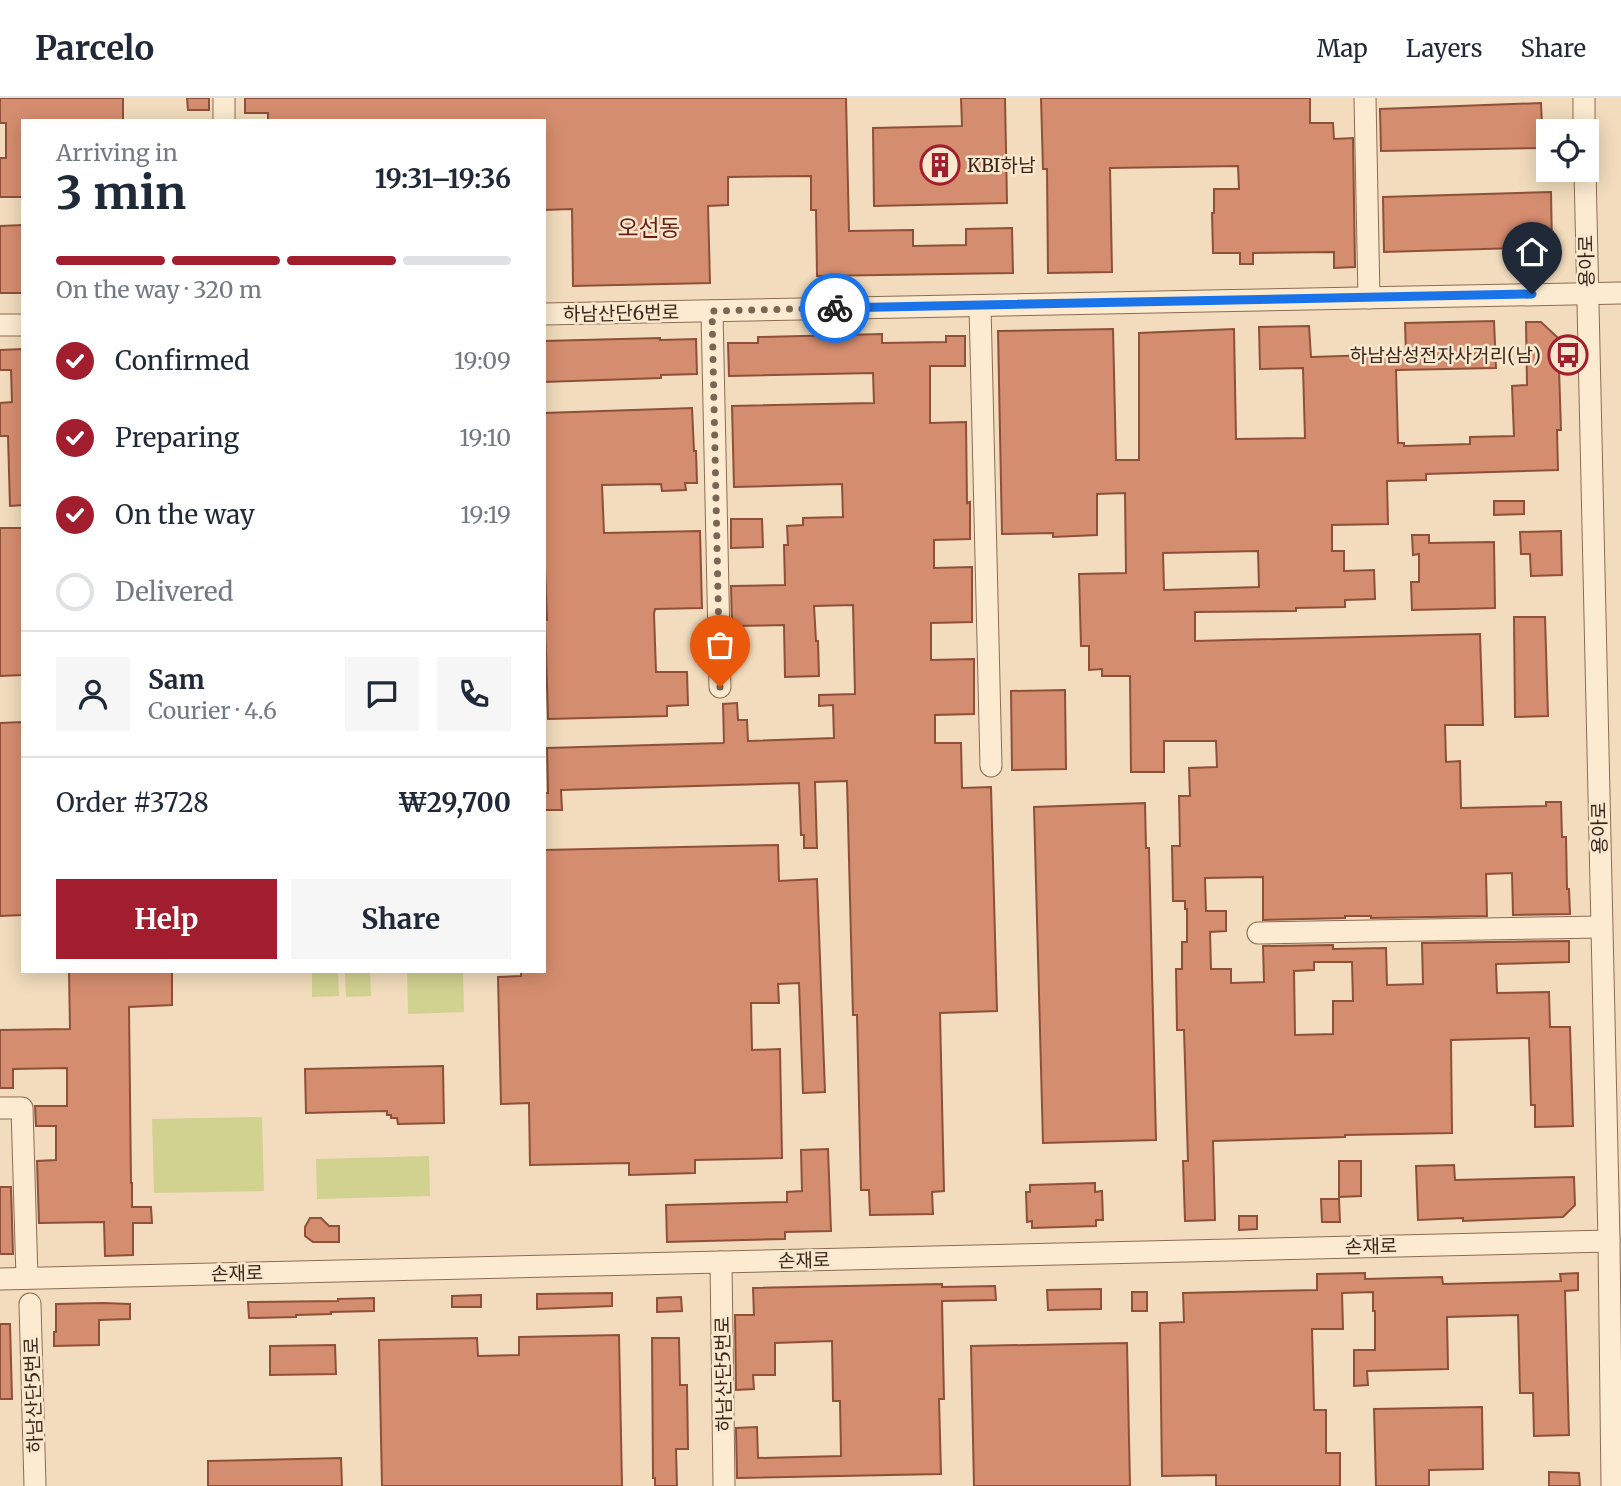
<!DOCTYPE html>
<html lang="en">
<head>
<meta charset="utf-8">
<style>
	body { margin:0; font-family:Merriweather,"Noto Sans KR",serif; background:#f6f6f7; color:#1f2937; height:100vh; display:flex; flex-direction:column; font-size:26px; white-space:nowrap }
	* { box-sizing:border-box; margin:0 }
	p { font-size:23px; color:#747a83 }
	.icon { flex:none; width:38px; height:38px; fill:none; stroke:currentColor; stroke-width:2; stroke-linecap:round; stroke-linejoin:round }
	.map { position:relative; flex:1; overflow:hidden }
	.side { position:absolute; left:21px; top:21px; width:525px; height:854px; display:flex; flex-direction:column; background:#fff; border-radius:0px; box-shadow:0 4px 18px #0003 }
	.side>* { flex:none }
	.fabs { position:absolute; left:1536px; top:21px; display:grid; gap:14px }
	.fabs a { display:grid; place-items:center; width:63px; height:63px; border-radius:0px; background:#fff; box-shadow:0 4px 18px #0003; font-size:35px }
	.pin { position:absolute; display:grid; place-items:center; width:60px; height:60px; color:#fff; margin:-72px -30px; border-radius:50% 50% 50% 0; rotate:-45deg; box-shadow:0 0 7px #0007 }
	.pin .icon { rotate:45deg }
	.courier { position:absolute; display:grid; place-items:center; width:70px; height:70px; margin:-35px; border:5px solid #1a73e8; border-radius:50%; background:#fff; color:#222; box-shadow:0 2px 9px #0007 }
	.overview em { font-style:normal; font-weight:700 }
	.overview div { display:flex; flex-direction:column-reverse }
	.overview { display:flex; align-items:center; justify-content:space-between; height:119px; padding:0 35px }
	h1 { font-size:46px; font-weight:700; line-height:52px }
	.bar { display:grid; grid-template-columns:repeat(4,1fr); gap:10px 7px; align-content:center; height:84px; padding:0 35px }
	.bar i { height:9px; border-radius:5px; background:#e0e1e3 }
	.bar .current { background:#a21e2e }
	.bar p { grid-column:span 4 }
	.line { display:flex; align-items:center; gap:18px; padding:0 35px; border-top:2px solid #e0e1e3 }
	.line div { flex:1 }
	.round { display:grid; place-items:center; flex:none; width:74px; height:74px; border-radius:0px; background:#f6f6f7 }
	ol { padding:0 35px; list-style:none }
	li { display:flex; align-items:center; gap:21px; height:77px }
	li p { margin-inline-start:auto }
	li .icon { padding:7px; border-radius:50%; background:#a21e2e; color:#fff; stroke-width:4 }
	li:last-child { color:#747a83 }
	li i { width:38px; height:38px; border:4px solid #e0e1e3; border-radius:50% }
	.button { display:flex; gap:14px; margin-top:auto; padding:14px 35px }
	.button a { flex:1; height:80px; border-radius:0px; background:#a21e2e; color:#fff; font-size:28px; font-weight:700; line-height:80px; text-align:center }
	.button a+a { background:#f6f6f7; color:#1f2937 }
	header { display:flex; align-items:center; gap:42px; box-sizing:border-box; height:98px; padding:0 35px; background:#fff; border-bottom:2px solid #e0e1e3 }
	header strong { font-size:33px }
	nav { display:flex; gap:38px; margin-inline-start:auto; font-size:24px }
	.map>svg:first-child { display:block }
</style>
</head>
<body>
<header>
<strong>Parcelo</strong>
<nav><a>Map</a><a>Layers</a><a>Share</a></nav>
</header>
<div class="map">
<svg width="1621" height="1388" viewBox="0 0 1621 1388">
	<rect width="100%" height="100%" fill="#f2dcbd"/>
	<!-- green -->
	<g fill="#d1d190">
		<path d="M312,873H338L339,898L312,899Z"/>
		<path d="M345,873H370L371,898L346,899Z"/>
		<path d="M407,873H463L464,914L408,916Z"/>
		<path d="M262,1019L264,1093L154,1095L152,1021Z"/>
		<path d="M429,1058L430,1098L317,1101L316,1061Z"/>
	</g>
	<!-- building -->
	<g fill="#d58d6f" stroke="#8e5038" stroke-width="2" fill-rule="evenodd">
		<path d="M0,0H123V23H23V99H0V60H6V25H0Z"/>
		<path d="M187,0H209V12H188Z"/>
		<path d="M245,0H846L849,133L913,132V148L966,147V131L1012,130L1013,175L817,178L816,112H811V78L728,79V107L708,108L710,185L573,188L572,111L544,112V23H268V15H245Z"/>
		<path d="M961,0H1005L1007,105L874,108L873,30L962,28Z"/>
		<path d="M1041,0H1310V25H1333L1334,41L1353,40L1355,169L1334,170V154L1253,155V166H1240V155H1213L1212,115H1214V91H1239L1238,68L1110,70L1112,174L1048,175L1047,71H1043Z"/>
		<path d="M1541,5L1543,50L1381,53L1380,11Z"/>
		<path d="M1551,94L1552,149L1384,154L1383,99Z"/>
		<path d="M23,127V195H0V128Z"/>
		<path d="M1494,223L1496,270L1396,272L1398,345H1404V348L1470,346V339L1514,338L1512,288L1527,287L1526,224H1541L1558,240L1561,332H1557L1558,372L1426,376V382L1387,383L1388,426L1332,427V453H1344V473L1374,472L1375,501L1345,502V509L1296,510V513L1195,514V543L1480,536L1483,627H1445L1446,664L1460,663L1461,710L1546,708V704H1561L1562,739H1566L1567,791H1569L1570,816L1513,817L1512,775L1486,776L1487,818L1371,820V818H1345V820L1263,822V779L1205,780L1206,813H1226V833L1210,834L1211,871H1231V885L1264,884L1263,848L1333,847V851L1386,850L1387,887L1423,886L1422,845L1569,843V864L1496,866L1497,895L1549,894L1550,929H1570L1573,1028L1535,1029V1007H1531L1529,940L1451,942L1452,1035L1345,1037V1039L1213,1043L1215,1122L1185,1123L1183,1063H1188L1184,932H1177L1176,871H1182V844H1187V811H1185V803H1173L1172,748H1180L1179,698H1190L1189,670L1217,669L1216,643H1164V674H1131L1130,578H1102V571L1089,572V548H1081L1079,476L1126,475L1125,395L1097,396V437L1053,439V435L1002,436L998,233L1113,231L1116,362H1139V235L1234,231L1236,341L1305,340L1303,270L1260,271L1259,229L1309,228L1311,259L1406,256L1405,225ZM1258,453L1259,489L1164,492L1163,455ZM1314,864H1352L1353,903H1333V936L1295,937L1294,873L1314,872Z"/>
		<path d="M882,236V245L946,244V238H965V268H930V325L966,324L967,405L970,404V441L934,442V470L972,469V524L931,525V562L974,561V616L935,617V645H961L962,690L991,689L997,913L940,915L944,1093L932,1094L933,1116L870,1117L869,1092H861L857,917H853L847,683L815,684L817,750H804V737H801L799,685L561,692L562,712H544V695H548L547,650L723,645L724,644L723,606L737,605L738,622H747L748,643L834,640L833,607L819,608V597L855,596L853,507L814,508L816,543H818L819,578L785,579L784,527L732,528L731,488L785,487L784,447H788L787,428L803,427V420L843,419L842,386L734,389L732,308L874,305L873,275L729,278L728,245H758V239Z"/>
		<path d="M660,240V242L696,241L697,276L661,277V280L544,284V243Z"/>
		<path d="M23,251V407L10,408L8,338H0V305L12,304L11,272H0V252Z"/>
		<path d="M692,310L694,353H696L697,385H685L686,392L662,393L661,386L602,387L604,435L700,433L702,510L655,511L654,516L656,574H687L688,607L667,608V618L548,621L545,522H547L544,444V315Z"/>
		<path d="M1494,403H1524V416L1494,417Z"/>
		<path d="M731,421H762L763,449L731,450Z"/>
		<path d="M0,430H23V577L0,578Z"/>
		<path d="M1561,433L1562,477L1531,478L1530,456H1521L1520,434Z"/>
		<path d="M1412,437H1429V445L1494,444L1495,510L1412,512L1411,484H1419V456L1413,457Z"/>
		<path d="M1514,519H1545L1548,618L1515,619Z"/>
		<path d="M1065,592L1066,671L1012,672L1011,593Z"/>
		<path d="M23,624V817L0,818V625Z"/>
		<path d="M1145,705L1146,750H1149L1156,1042L1043,1045L1034,709Z"/>
		<path d="M778,747L779,783L817,781L825,994L803,995L799,885L778,886L779,905H751L752,952L780,951L782,1060L695,1062V1075L629,1077V1065L530,1067L529,1005L501,1006L498,879L521,878V873H544V752Z"/>
		<path d="M69,873H172V907L129,909L131,1085H132V1109H151L152,1125H133V1157L105,1158L104,1124L39,1125L37,1063L56,1062V1028H36L35,1008H67V970L13,971V990H0V932L70,931Z"/>
		<path d="M443,968L444,1025L398,1026L397,1020H391V1017H387V1013L306,1015L305,971Z"/>
		<path d="M828,1051L831,1133L785,1134V1141L667,1144L666,1107L787,1104V1094L802,1093L801,1052Z"/>
		<path d="M1339,1063H1361V1098L1339,1099Z"/>
		<path d="M1454,1067L1455,1082L1574,1079L1575,1107L1563,1119L1463,1123V1120L1418,1122L1416,1068Z"/>
		<path d="M1095,1085V1094L1102,1093L1103,1122H1096V1128L1032,1130V1123L1027,1124L1026,1094H1030V1087Z"/>
		<path d="M0,1089H11L13,1156H0Z"/>
		<path d="M1321,1101H1339L1340,1124H1322Z"/>
		<path d="M1239,1118H1257V1131L1239,1132Z"/>
		<path d="M310,1120H321L329,1128H339V1144H313L305,1138V1129Z"/>
		<path d="M1365,1175V1181L1442,1179L1443,1186L1561,1183L1560,1176L1578,1175V1192L1565,1193L1569,1337L1534,1338L1533,1295H1520L1518,1217L1447,1219L1448,1271L1367,1273L1368,1287L1354,1288V1252H1375V1213H1373V1194L1342,1195L1343,1231H1312L1314,1312H1326V1355H1340V1388H1216V1377L1162,1378L1160,1225L1184,1224L1183,1195L1317,1192V1176Z"/>
		<path d="M942,1186V1189L995,1188L996,1202L942,1203L944,1301H939L941,1376L737,1380L736,1330L757,1329L758,1360L841,1358L840,1303H833L832,1243L775,1245V1277H753L754,1291L736,1292L735,1217H754L753,1190Z"/>
		<path d="M1101,1191V1211L1048,1212L1047,1192Z"/>
		<rect x="1132" y="1194" width="15" height="19"/>
		<path d="M612,1195V1208L537,1211V1196Z"/>
		<path d="M481,1197V1209H452V1198Z"/>
		<path d="M681,1199L682,1213L657,1214V1200Z"/>
		<path d="M374,1200V1213L331,1214V1216L296,1217V1219L249,1220L248,1204L338,1203V1201Z"/>
		<path d="M103,1205L130,1206V1221L99,1222V1247L54,1248V1234H56V1206Z"/>
		<path d="M0,1226H10L12,1301H0Z"/>
		<path d="M619,1237L622,1388H382L379,1242L477,1240L478,1258L519,1257V1239Z"/>
		<path d="M652,1240H679L680,1287H687L688,1351H676L677,1388H655V1380H653Z"/>
		<path d="M1127,1245L1130,1388H974L971,1248Z"/>
		<path d="M335,1247L336,1276L270,1277V1248Z"/>
		<path d="M1482,1309L1483,1371L1429,1372V1388H1376L1374,1311Z"/>
		<path d="M341,1360L342,1388H208V1363Z"/>
		<path d="M1549,1374L1579,1375L1580,1388H1549Z"/>
	</g>
	<g fill="none" stroke-linecap="round" stroke-linejoin="round">
		<!-- minor casing -->
		<g stroke="#8c6c54" stroke-width="23">
			<g id="minor">
				<path d="M224,0V23"/>
				<path d="M1365,0L1369,200"/>
				<path d="M1584,0V33"/>
				<path d="M1585,72L1609,1143L1612,1388"/>
				<path d="M980,208L991,668"/>
				<path d="M712,213L720,589"/>
				<path d="M544,216L1621,195"/>
				<path d="M0,227H23"/>
				<path d="M1258,835L1601,829"/>
				<path d="M0,1010H22L27,1180"/>
				<path d="M721,1164L724,1388"/>
				<path d="M0,1181L1609,1143"/>
				<path d="M30,1206L35,1388"/>
			</g>
		</g>
		<!-- minor -->
		<use href="#minor" stroke="#fcebd1" stroke-width="21"/>
	</g>
	<g fill="none" stroke-linecap="round" stroke-linejoin="round">
		<!-- done -->
		<path stroke="#7a6654" stroke-width="7" stroke-dasharray="0 12.6" d="M720,589L712,213L835,210"/>
		<!-- route -->
		<path stroke="#1a73e8" stroke-width="9" d="M835,210L1532,196"/>
	</g>
	<!-- icons -->
	<defs>
		<g id="building-ring" transform="scale(2.0125)"><circle r="9.5" fill="#f9e7ce" stroke="#a21e2e" stroke-width="1.5"/><path d="M-4-6H4V6H1V3H-1V6H-4ZM-2.5-4.3h1.7v1.8h-1.7ZM.8-4.3h1.7v1.8H.8ZM-2.5-1h1.7V.8h-1.7ZM.8-1h1.7V.8H.8Z" fill="#a21e2e"/></g>
		<g id="bus-ring" transform="scale(2.0125)"><circle r="9.5" fill="#f9e7ce" stroke="#a21e2e" stroke-width="1.5"/><path d="M-5-6H5V4H4V6H2V4H-2V6H-4V4H-5ZM-3.5-4V0h7V-4ZM-3.5 1.2v1.5H-2V1.2ZM2 1.2v1.5H3.5V1.2Z" fill="#a21e2e"/></g>
	</defs>
	<g fill-rule="evenodd">
		<use href="#building-ring" x="940" y="67"/>
		<use href="#bus-ring" x="1568" y="257"/>
	</g>
	<g text-anchor="middle" stroke-width="5" stroke-linejoin="round" paint-order="stroke">
		<!-- poi labels -->
		<g font-size="19" fill="#3a261b" stroke="#f9e7ce" text-anchor="start">
			<text x="967" y="74">KBI하남</text>
			<text x="1541" y="264" text-anchor="end">하남삼성전자사거리(남)</text>
		</g>
		<!-- street labels -->
		<g font-size="19" fill="#3a261b" stroke="#f9e7ce">
			<text transform="translate(1586 163) rotate(-91)" y="7">용아로</text>
			<text transform="translate(621 215) rotate(-1)" y="7">하남산단6번로</text>
			<text transform="translate(1599 730) rotate(-91)" y="7">용아로</text>
			<text transform="translate(1371 1148) rotate(-1)" y="7">손재로</text>
			<text transform="translate(804 1162) rotate(-1)" y="7">손재로</text>
			<text transform="translate(237 1175) rotate(-1)" y="7">손재로</text>
			<text transform="translate(723 1276) rotate(-91)" y="7">하남산단5번로</text>
			<text transform="translate(33 1297) rotate(-92)" y="7">하남산단5번로</text>
		</g>
		<!-- quarter labels -->
		<g font-size="23" fill="#6b1d15" stroke="#f9e7ce">
			<text x="649" y="138">오선동</text>
		</g>
	</g>
</svg>
<div class="fabs">
<a><svg class="icon" aria-label="locate" viewBox="0 0 24 24"><circle cx="12" cy="12" r="6"/><path d="M12 2v4M12 18v4M2 12h4M18 12h4"/></svg></a>
</div>
<div class="pin" style="left:720px;top:589px;background:#ea580c"><svg class="icon" aria-label="bag" viewBox="0 0 24 24"><path d="M5 8h14l-1 12H6zM9 8a3 3 0 0 1 6 0"/></svg></div>
<div class="pin" style="left:1532px;top:196px;background:#1f2937"><svg class="icon" aria-label="home" viewBox="0 0 24 24"><path d="M3 11l9-7 9 7M6 9v11h12V9"/></svg></div>
<div class="courier" style="left:835px;top:210px"><svg class="icon" aria-label="bike" viewBox="0 0 24 24"><circle cx="6" cy="16" r="4"/><circle cx="18" cy="16" r="4"/><path d="M6 16l4-8h5l3 8M10 8l3 8H6M13 5h3"/></svg></div>
<section class="side">
<div class="overview"><div><h1>3 min</h1><p>Arriving in</p></div><em>19:31–19:36</em></div>
<div class="bar"><i class="current"></i><i class="current"></i><i class="current"></i><i></i><p>On the way · 320 m</p></div>
<ol>
<li><svg class="icon" aria-label="check" viewBox="0 0 24 24"><path d="M5 12l5 5 9-10"/></svg>Confirmed<p>19:09</p></li>
<li><svg class="icon" aria-label="check" viewBox="0 0 24 24"><path d="M5 12l5 5 9-10"/></svg>Preparing<p>19:10</p></li>
<li><svg class="icon" aria-label="check" viewBox="0 0 24 24"><path d="M5 12l5 5 9-10"/></svg>On the way<p>19:19</p></li>
<li><i></i>Delivered</li>
</ol>
<div class="line" style="height:126px"><a class="round"><svg class="icon" aria-label="person" viewBox="0 0 24 24"><circle cx="12" cy="8" r="4"/><path d="M4 21q1-7 8-7t8 7"/></svg></a><div><b>Sam</b><p>Courier · 4.6</p></div><a class="round"><svg class="icon" aria-label="chat" viewBox="0 0 24 24"><path d="M4 5h16v11H9l-5 4z"/></svg></a><a class="round"><svg class="icon" aria-label="phone" viewBox="0 0 24 24"><path d="M5 4h4l2 5-3 2q2 4 5 5l2-3 5 2v4C11 20 4 13 5 4z"/></svg></a></div>
<div class="line" style="height:91px"><div>Order #3728</div><b>₩29,700</b></div>
<div class="button"><a>Help</a><a>Share</a></div>
</section>
</div>
</body>
</html>
